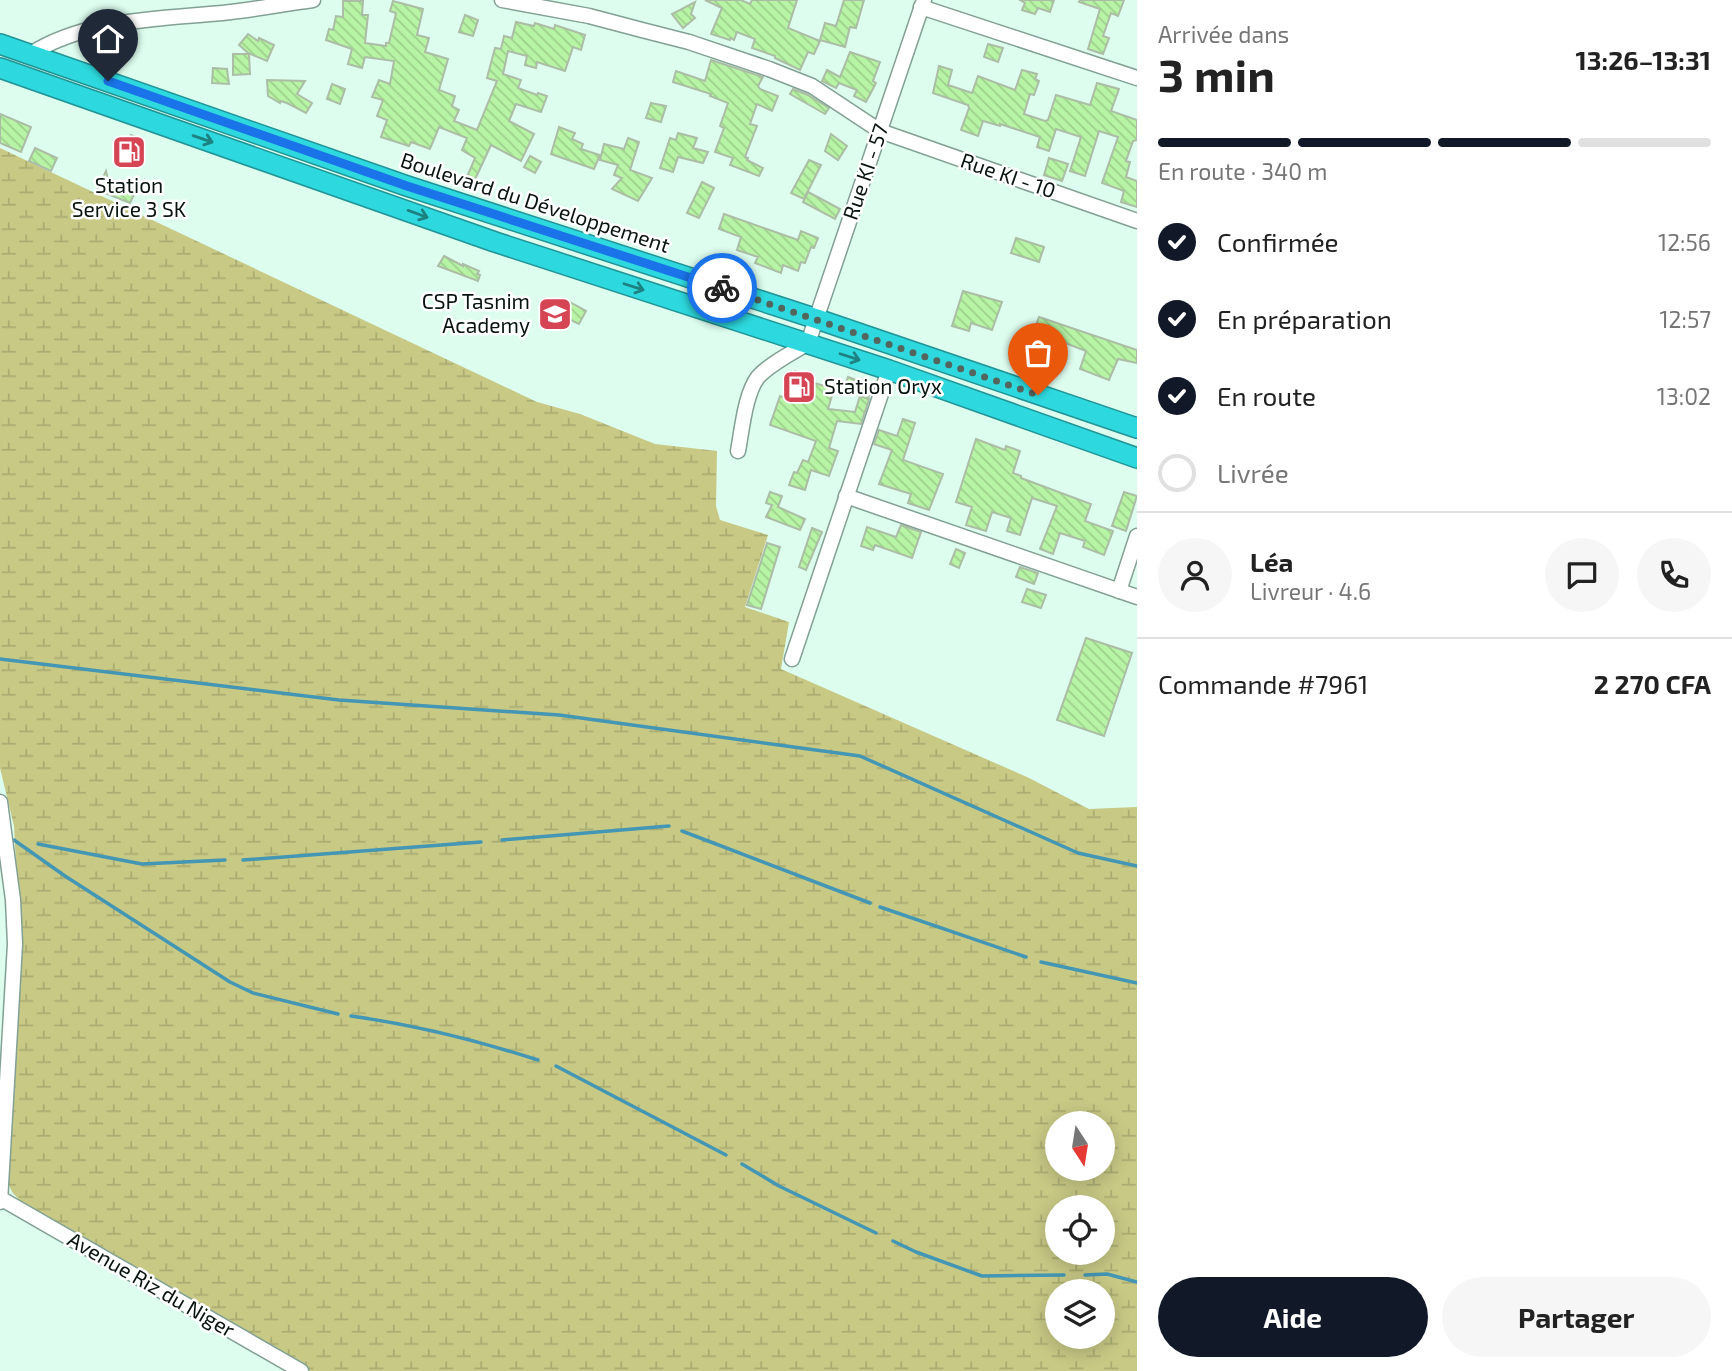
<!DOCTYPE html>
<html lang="fr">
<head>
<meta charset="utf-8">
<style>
	body { margin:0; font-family:"Exo 2",sans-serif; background:#f6f6f6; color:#222; height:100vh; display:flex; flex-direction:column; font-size:26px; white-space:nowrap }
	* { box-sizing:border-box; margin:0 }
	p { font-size:23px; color:#767676 }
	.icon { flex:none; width:38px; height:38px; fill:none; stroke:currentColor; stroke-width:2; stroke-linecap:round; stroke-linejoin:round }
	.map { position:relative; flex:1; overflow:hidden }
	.sheet { display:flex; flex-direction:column; background:#fff; width:595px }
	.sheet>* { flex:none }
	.needle { width:46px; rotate:168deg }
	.fabs { position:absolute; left:1045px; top:1111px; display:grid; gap:14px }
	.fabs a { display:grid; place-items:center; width:70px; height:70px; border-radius:50%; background:#fff; box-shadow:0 4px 18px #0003; font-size:35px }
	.pin { position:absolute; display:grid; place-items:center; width:60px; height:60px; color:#fff; margin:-72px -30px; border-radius:50% 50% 50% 0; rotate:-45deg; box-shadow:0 0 7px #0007 }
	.pin .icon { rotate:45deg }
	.courier { position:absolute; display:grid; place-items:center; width:70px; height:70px; margin:-35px; border:5px solid #1a73e8; border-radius:50%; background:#fff; color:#222; box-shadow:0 2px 9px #0007 }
	.headline em { font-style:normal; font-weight:700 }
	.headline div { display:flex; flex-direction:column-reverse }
	.headline { display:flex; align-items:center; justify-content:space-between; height:119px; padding:0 21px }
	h1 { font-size:46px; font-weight:700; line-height:52px }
	.bar { display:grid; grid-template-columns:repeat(4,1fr); gap:10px 7px; align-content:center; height:84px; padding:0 21px }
	.bar i { height:9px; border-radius:5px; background:#e0e0e0 }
	.bar .on { background:#111827 }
	.bar p { grid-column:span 4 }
	.line { display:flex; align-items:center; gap:18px; padding:0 21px; border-top:2px solid #e0e0e0 }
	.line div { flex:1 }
	.round { display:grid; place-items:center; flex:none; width:74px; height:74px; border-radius:37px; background:#f6f6f6 }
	ol { padding:0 21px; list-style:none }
	li { display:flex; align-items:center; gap:21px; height:77px }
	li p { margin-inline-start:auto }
	li .icon { padding:7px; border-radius:50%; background:#111827; color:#fff; stroke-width:4 }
	li:last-child { color:#767676 }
	li i { width:38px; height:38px; border:4px solid #e0e0e0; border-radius:50% }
	.action { display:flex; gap:14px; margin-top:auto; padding:14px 21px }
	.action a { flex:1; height:80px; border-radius:42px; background:#111827; color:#fff; font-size:28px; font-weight:700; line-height:80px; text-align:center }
	.action a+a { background:#f6f6f6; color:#222 }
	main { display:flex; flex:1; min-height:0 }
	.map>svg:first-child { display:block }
</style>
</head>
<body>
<main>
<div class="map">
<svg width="1137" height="1371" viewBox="0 0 1137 1371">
	<defs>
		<pattern id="wetland-marsh" width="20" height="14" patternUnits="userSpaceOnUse" patternTransform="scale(1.75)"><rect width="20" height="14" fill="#c8c985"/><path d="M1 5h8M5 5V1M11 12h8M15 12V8" fill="none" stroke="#aaac72"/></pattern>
		<pattern id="building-back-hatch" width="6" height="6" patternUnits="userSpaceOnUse" patternTransform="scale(1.75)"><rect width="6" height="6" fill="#b8f4a5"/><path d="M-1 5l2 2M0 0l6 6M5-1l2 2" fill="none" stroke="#9dd08d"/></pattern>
	</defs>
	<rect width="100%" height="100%" fill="#ddfdef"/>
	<!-- wetland -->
	<path fill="url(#wetland-marsh)" fill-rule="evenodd" d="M0,148L537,402L580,414L655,444L717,451L716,506L720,520L768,535L745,607L789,622L781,669L1027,777L1089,809L1137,807V1371H307L23,1204L12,1192L7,1180L9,1115L18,1031L20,941L14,826L0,768ZM1057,1124H1102V1169H1057ZM1057,1208H1102V1253H1057ZM1057,1292H1102V1337H1057Z"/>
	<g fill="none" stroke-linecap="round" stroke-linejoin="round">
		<!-- stream -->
		<g stroke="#4396b4" stroke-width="3.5">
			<path d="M0,659L339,700L559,715L860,756L1078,853L1137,866"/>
			<path d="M682,831L870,903"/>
			<path d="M14,840L65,876L230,982L253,993L338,1014"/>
			<path d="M502,840L669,826"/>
			<path d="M38,844L142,864L225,860"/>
			<path d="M243,860L481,842"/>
			<path d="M880,907L1026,957"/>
			<path d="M1041,962L1137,983"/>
			<path d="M351,1016C415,1025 476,1040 538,1060"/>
			<path d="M556,1066L726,1155"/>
			<path d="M742,1164L779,1186L876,1233"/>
			<path d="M893,1241L916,1252L982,1276L1064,1275"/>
			<path d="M1085,1275L1107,1274L1137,1282"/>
		</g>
	</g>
	<!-- building -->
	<g fill="url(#building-back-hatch)" stroke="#abbda5" stroke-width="2">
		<path d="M705,0H741L750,4L752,0H797L788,28L820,41L814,54L808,52L800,70L775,58V56L752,48L755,39L737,32L734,40L731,38L730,40L711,34L722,8Z"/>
		<path d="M844,0H864L856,28L850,27L845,47L820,40L825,23L836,26Z"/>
		<path d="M1020,0H1054L1050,12L1038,8L1035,14L1022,10L1025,3Z"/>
		<path d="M1080,0H1124L1118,16L1111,13L1103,36L1109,38L1103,54L1088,49L1100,9L1079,2Z"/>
		<path d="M343,1H363L362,15H368L365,43L386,46V43H389L396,13L390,11L393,1L423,9L417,35L429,38L425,52L448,59L439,90L455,96L452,106L459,110L454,121L477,130L497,81L487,78L495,48L501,49L504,36L512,38L516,22L534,26L535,23L554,29L555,25L585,35L581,50L573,47L565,71L537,62L536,68L525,65L527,56L508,51L503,74L521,80L518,88L537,95L538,93L547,96L541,112L516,104L509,121L534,134L521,161L491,145L471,188L464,184L475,158L462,150L467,138L439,127L430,149L411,142L409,146L381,137L387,120L377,116L383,100L372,97L379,80L390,84L394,61L365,57L362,68L348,64L352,49L326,40L329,29L333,30L336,16L343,17Z"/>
		<path d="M695,2L691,14L695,18L683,28L672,14Z"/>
		<path d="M465,15L478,20L473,36L459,32Z"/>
		<path d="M248,34L258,41L259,38L274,45L267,61L248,53L239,45Z"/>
		<path d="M988,44L1003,48L998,62L984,57Z"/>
		<path d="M850,52L880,62L873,81L876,83L866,102L854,96L857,90L839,83L836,88L822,81L827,70L840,77Z"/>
		<path d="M233,54H249L250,74L233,75Z"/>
		<path d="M711,60L763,77L758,86L760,89L778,96L772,111L757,104L750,124L757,126L745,157L748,158L747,160L763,168L759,176L730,165L733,158L715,152L724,128L720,126L728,103L710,96L711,94L673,82L676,71L705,81Z"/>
		<path d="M939,66L952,70L948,85L972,93L978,76L1015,90L1022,70L1037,74L1035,79L1039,81L1034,95L1030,94L1024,114L1045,121L1048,120L1056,95L1090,105L1097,83L1119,89L1111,111L1137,120V140L1133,141L1126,161L1130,162L1126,177L1137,181V207L1121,202L1124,191L1102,183L1118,137L1099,131L1085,176L1070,171L1081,137L1056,129L1049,151L1037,147L1040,137L1000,124V126L983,121L978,136L961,130L969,108L968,105L933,93Z"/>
		<path d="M213,68L227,69L229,84L212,83Z"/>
		<path d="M267,80L305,81L297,94L312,103L306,113L287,103L281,101L280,103L268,96Z"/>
		<path d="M332,84L345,89L340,104L327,99Z"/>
		<path d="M793,89L808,95L829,108L825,114L790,94Z"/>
		<path d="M651,103L666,106L661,122L646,118Z"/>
		<path d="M0,114L31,127L21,152L0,143Z"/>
		<path d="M559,127L575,133L572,139L583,144L581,149L600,155L594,169L551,154Z"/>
		<path d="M678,133L697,138L693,148L708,152L703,163L678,157L673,172L660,168L670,138L676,140Z"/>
		<path d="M831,134L847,146L838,160L825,151Z"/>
		<path d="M131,135L143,141L132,166L119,160Z"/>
		<path d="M628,138L639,142L630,170L652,178L638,201L612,189L622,178L614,175L618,165L600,160L604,144L624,149Z"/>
		<path d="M35,148L57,158L51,171L29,161Z"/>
		<path d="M530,156L541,162L535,173L524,167Z"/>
		<path d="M1049,158L1068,164L1062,181L1044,175Z"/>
		<path d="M809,160L821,165L804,199L791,193Z"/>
		<path d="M106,171L109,184L111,179L136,190L130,203L97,190Z"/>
		<path d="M702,182L714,188L699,218L687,213Z"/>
		<path d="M808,192L840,209L835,219L803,202Z"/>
		<path d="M724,214L798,240L801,231L818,238L814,248L811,247L805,263L801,262L798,271L783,265L781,273L755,263L758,257L737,250L741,237L719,229Z"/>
		<path d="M1016,238L1044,247L1039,262L1011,253Z"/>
		<path d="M444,256L463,266V264L479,271L477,274L480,275L478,281L438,266Z"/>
		<path d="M963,291L1002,302L992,330L971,323L969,331L952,326Z"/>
		<path d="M568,301L586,311L579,324L562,316Z"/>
		<path d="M1039,317L1137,350V363L1118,359L1109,380L1080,369L1086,351L1034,331Z"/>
		<path d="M795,371L810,376L808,381L834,389L828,409L855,412L860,396L869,399L861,424L837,421L829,448L838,451L829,476L811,470L805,490L789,485L794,472L797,473L803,460L808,462L816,441L770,425L780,396L785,398Z"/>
		<path d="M848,377L872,386L868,399L844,389Z"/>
		<path d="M903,419L915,423L903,460L943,474L929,510L908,503L911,494L879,484L892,450L874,444L879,430L897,436Z"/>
		<path d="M976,439L1005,450L1006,446L1020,451L1013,473L1021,476V478L1091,504L1085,521L1113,531L1104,555L1083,547L1085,541L1060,533L1053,554L1040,549L1057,506L1032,498L1020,535L1007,531L1011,518L992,512L986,531L966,525L972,507L956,502Z"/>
		<path d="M770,492L782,496L778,507L805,519L800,530L766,517L772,505L766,503Z"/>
		<path d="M1124,492L1137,496L1126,531L1112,526Z"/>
		<path d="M901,525L921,532L912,558L875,545L873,550L861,546L867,527L896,537Z"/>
		<path d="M812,528L822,532L806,570L799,567Z"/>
		<path d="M767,543L780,547L761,609L747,605Z"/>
		<path d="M956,549L965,553L959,568L950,564Z"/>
		<path d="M1020,567L1038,573L1034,584L1016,577Z"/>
		<path d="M1027,589L1046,595L1041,608L1022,602Z"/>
		<path d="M1086,638L1132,653L1104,736L1057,720Z"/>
	</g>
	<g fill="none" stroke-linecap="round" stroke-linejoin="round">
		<!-- minor casing -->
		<g stroke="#82a094" stroke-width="17">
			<g id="minor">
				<path d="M502,0L589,16L642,30L689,42L769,69L812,86L880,131L1137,221"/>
				<path d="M921,7L1137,78"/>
				<path d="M29,55C85,19 158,19 222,13C252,10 283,4 313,0"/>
				<path d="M738,451C742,430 745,394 758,377C771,363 792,353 808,343L924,0"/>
				<path d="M846,496L1137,597"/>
				<path d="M1119,591L1137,536"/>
				<path d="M792,659L889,370"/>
				<path d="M0,802L13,900L15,944L0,1202"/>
				<path d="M0,1198L301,1371"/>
			</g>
		</g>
		<!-- highway casing -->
		<g stroke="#209496" stroke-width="22">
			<g id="highway">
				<path d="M0,44L407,186L817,319L1137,428"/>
				<path d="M0,68L495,242L889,370L1137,458"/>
			</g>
		</g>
		<!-- minor -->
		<use href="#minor" stroke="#fff" stroke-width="14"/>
		<!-- highway -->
		<use href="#highway" stroke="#2dd9de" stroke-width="19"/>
	</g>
	<!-- one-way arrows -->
	<defs><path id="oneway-shaft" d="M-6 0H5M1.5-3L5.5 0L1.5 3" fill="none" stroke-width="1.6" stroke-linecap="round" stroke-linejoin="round" transform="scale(1.75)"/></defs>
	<g stroke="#1d8081">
		<use href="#oneway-shaft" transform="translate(203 139) rotate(19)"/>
		<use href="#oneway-shaft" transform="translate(418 214) rotate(20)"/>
		<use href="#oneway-shaft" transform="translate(634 287) rotate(18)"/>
		<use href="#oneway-shaft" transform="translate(850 357) rotate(18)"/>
	</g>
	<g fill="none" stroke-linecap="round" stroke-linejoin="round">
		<!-- done -->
		<path stroke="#53665e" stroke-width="7" stroke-dasharray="0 12.6" d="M722,288L1038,395"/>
		<!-- route -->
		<path stroke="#1a73e8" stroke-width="9" d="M108,81L407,186L722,288"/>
	</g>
	<!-- icons -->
	<defs>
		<g id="fuel-square" transform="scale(1.75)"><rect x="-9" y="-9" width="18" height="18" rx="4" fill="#d64554" stroke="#fff"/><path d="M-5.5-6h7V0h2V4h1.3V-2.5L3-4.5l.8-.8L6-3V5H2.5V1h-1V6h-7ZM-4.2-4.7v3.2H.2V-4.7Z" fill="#fff"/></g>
		<g id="school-square" transform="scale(1.75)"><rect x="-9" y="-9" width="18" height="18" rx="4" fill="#d64554" stroke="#fff"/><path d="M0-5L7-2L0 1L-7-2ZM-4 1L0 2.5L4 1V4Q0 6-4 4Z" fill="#fff"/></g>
	</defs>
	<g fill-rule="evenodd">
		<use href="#fuel-square" x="129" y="152"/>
		<use href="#school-square" x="555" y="314"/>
		<use href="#fuel-square" x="799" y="387"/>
	</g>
	<g text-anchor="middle" stroke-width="5" stroke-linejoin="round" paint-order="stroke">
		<!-- street labels -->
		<g font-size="21" fill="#091410" stroke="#fff">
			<text transform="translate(866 172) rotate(-71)" y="7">Rue KI - 57</text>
			<text transform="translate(1008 176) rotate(19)" y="7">Rue KI - 10</text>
			<text transform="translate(535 203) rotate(18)" y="7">Boulevard du Développement</text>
			<text transform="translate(151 1285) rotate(30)" y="7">Avenue Riz du Niger</text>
		</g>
		<!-- poi labels -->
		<g font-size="21" fill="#091410" stroke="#fff">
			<text x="129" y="193">Station<tspan x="129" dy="24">Service 3 SK</tspan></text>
			<text x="530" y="309" text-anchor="end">CSP Tasnim<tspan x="530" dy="24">Academy</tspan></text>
			<text x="824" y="394" text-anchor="start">Station Oryx</text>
		</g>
	</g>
</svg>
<div class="fabs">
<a><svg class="needle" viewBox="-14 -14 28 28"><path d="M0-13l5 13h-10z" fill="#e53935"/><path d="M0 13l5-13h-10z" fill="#767676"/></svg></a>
<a><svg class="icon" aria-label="locate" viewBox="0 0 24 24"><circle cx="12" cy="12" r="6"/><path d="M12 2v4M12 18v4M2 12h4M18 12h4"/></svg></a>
<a><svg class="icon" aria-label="layers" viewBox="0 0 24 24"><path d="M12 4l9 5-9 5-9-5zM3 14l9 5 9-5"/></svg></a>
</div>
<div class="pin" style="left:1038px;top:395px;background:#ea580c"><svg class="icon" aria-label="bag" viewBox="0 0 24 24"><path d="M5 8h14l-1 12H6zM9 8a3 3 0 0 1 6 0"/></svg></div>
<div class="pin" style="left:108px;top:81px;background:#1f2937"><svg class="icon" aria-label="home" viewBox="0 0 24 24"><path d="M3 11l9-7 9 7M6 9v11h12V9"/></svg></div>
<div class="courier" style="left:722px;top:288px"><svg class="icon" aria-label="bike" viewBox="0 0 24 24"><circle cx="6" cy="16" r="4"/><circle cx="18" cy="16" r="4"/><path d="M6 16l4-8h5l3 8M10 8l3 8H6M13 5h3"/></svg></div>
</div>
<section class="sheet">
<div class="headline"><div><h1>3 min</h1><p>Arrivée dans</p></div><em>13:26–13:31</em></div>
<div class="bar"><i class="on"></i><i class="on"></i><i class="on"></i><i></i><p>En route · 340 m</p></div>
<ol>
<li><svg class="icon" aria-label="check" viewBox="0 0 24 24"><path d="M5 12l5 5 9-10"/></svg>Confirmée<p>12:56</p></li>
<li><svg class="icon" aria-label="check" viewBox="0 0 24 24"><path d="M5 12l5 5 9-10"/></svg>En préparation<p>12:57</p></li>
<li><svg class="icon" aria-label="check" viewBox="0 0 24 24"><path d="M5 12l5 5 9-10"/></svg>En route<p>13:02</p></li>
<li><i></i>Livrée</li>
</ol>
<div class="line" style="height:126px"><a class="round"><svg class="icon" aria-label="person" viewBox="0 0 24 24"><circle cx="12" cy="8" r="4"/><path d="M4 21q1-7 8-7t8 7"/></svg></a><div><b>Léa</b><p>Livreur · 4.6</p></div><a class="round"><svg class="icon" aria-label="chat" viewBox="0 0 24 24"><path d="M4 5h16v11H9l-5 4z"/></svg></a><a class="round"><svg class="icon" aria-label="phone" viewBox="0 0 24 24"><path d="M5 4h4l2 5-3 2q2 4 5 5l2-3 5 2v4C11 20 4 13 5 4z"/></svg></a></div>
<div class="line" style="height:91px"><div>Commande #7961</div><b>2 270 CFA</b></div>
<div class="action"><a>Aide</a><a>Partager</a></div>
</section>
</main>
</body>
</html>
